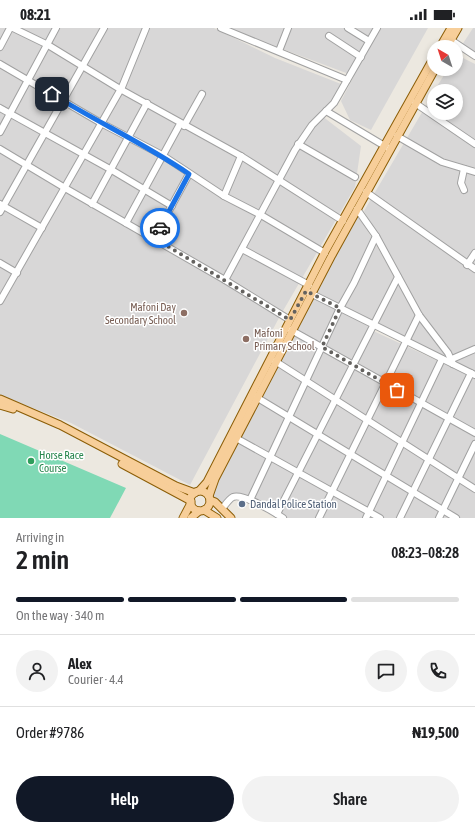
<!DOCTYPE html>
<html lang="en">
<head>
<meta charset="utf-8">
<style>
	body { margin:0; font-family:"Asap Condensed",sans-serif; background:#f2f2f2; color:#202124; height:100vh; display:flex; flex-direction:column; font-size:15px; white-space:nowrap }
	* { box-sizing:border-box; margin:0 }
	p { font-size:13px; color:#757577 }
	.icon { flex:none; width:22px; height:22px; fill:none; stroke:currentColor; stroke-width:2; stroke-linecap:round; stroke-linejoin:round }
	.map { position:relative; height:490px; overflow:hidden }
	.sheet { display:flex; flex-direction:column; background:#fff; flex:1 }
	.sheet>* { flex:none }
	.needle { width:26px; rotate:321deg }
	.buttons { position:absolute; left:427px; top:12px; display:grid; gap:8px }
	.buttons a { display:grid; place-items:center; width:36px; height:36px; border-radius:50%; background:#fff; box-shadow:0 2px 6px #0003; font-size:20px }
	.pin { position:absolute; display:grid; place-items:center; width:34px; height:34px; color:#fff; margin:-17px; border-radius:8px; box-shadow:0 2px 6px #0006 }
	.courier { position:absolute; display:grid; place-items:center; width:40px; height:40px; margin:-20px; border:3px solid #1a73e8; border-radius:50%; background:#fff; color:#222; box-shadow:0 1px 5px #0007 }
	.head em { font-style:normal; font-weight:600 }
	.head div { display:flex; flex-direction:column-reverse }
	.head { display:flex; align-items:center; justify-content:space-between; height:68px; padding:0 16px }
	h1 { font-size:26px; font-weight:600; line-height:30px }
	.bar { display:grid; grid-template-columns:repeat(4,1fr); gap:6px 4px; align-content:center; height:48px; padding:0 16px }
	.bar i { height:5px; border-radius:3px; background:#e0e0e0 }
	.bar .on { background:#111827 }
	.bar p { grid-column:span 4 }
	.line { display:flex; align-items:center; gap:10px; padding:0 16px; border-top:1px solid #e0e0e0 }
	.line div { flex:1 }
	.round { display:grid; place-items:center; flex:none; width:42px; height:42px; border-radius:21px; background:#f2f2f2 }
	.cta { display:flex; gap:8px; margin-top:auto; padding:8px 16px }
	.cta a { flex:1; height:46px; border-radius:24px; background:#111827; color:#fff; font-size:16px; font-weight:600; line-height:46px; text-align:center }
	.cta a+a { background:#f2f2f2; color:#202124 }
	.status { display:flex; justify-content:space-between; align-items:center; height:28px; padding:0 20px; background:#fff; direction:ltr }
	.status svg { height:11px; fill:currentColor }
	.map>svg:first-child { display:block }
</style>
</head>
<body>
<div class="status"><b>08:21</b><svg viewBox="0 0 49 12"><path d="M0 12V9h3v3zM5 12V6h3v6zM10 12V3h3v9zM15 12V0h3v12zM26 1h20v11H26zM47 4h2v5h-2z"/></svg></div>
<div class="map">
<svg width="475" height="490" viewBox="0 0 475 490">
	<rect width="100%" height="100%" fill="#ece8e0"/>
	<!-- residential -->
	<g fill="#d8d7d7">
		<path d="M0,0H214L275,30L341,56L322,88L361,118L355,159L280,288L190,457L71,395L0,367Z"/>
		<path d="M227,0H428L371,102L350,92L341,73L354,48Z"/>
		<path d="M473,0H475V25L462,17Z"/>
		<path d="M457,27L475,36V345L376,298L401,250L364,183L434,64V85H456V63H434L448,41H456Z"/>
		<path d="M357,185L395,249L369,301L475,350V490H283L235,468L221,478L212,466Z"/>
	</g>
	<!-- pitch -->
	<path fill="#80d9b5" d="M0,406L126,460L110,490H0Z"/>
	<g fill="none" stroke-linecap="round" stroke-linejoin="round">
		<!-- minor casing -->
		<g stroke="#a1a1a1" stroke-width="8">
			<g id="minor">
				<path d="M13,0L48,17L120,61L241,128L343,193"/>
				<path d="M221,0L347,52"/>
				<path d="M348,0L369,13"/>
				<path d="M329,8L361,29"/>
				<path d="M451,12L475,28"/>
				<path d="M0,19L10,0"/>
				<path d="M279,23L288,0"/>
				<path d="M0,36L101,95L162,127L224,168L261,187L325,225"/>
				<path d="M415,75L475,116"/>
				<path d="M0,80L110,141L172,178"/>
				<path d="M326,83L388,120"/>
				<path d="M184,98L202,66"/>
				<path d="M0,104L56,0"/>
				<path d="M397,108L442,134L475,144"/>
				<path d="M298,116L355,149"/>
				<path d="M0,121L65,160L225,252L290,292"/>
				<path d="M464,141L461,155L464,162"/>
				<path d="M366,164L475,241"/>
				<path d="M224,168L241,128"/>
				<path d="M0,176L42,200"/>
				<path d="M92,176L147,75"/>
				<path d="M357,181L376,208L419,287L448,325L453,336"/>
				<path d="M0,184L104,0"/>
				<path d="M126,195L180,96"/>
				<path d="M154,210L189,146"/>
				<path d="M242,221L309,257"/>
				<path d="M0,235L17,245"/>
				<path d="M467,237L475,225"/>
				<path d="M225,252L295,122L312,97L334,75L377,0"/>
				<path d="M308,264L475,347"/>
				<path d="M0,273L122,59L146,0"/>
				<path d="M291,302L475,405"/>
				<path d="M452,331L475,321"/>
				<path d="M275,333L475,461"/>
				<path d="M256,369L456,490"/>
				<path d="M236,410L380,490"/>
				<path d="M250,472L340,280L354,255L376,208"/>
				<path d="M222,481C225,477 229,471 233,469C243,465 274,484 283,490"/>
				<path d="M277,486L398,249"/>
				<path d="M319,490L419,287"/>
				<path d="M366,490L442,331"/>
				<path d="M400,490L471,345"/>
				<path d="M439,490L475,416"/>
			</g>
		</g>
		<!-- major casing -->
		<g stroke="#8b5d06" stroke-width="9">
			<g id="major">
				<path d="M440,19L451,0"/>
				<path d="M447,19L458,0"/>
				<path d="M0,371L60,397L176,458L195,465"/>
				<path d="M0,377L13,381"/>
				<path d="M122,436L191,473"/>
				<path d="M199,463L207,454L326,222L434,29"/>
				<circle cx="200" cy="473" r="10"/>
				<path d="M209,468L215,451L332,227L435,41"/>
				<path d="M210,472L215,474L231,490"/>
				<path d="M204,482L217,490"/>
				<path d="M183,490L191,475"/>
				<path d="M191,490L199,483"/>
			</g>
		</g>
		<!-- minor -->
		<use href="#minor" stroke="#fff" stroke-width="6"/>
		<!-- major -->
		<use href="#major" stroke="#f7ce99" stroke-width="7"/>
	</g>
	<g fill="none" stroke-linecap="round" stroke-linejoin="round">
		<!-- done -->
		<path stroke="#64625f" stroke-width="4" stroke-dasharray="0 7.2" d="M160,200L154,210L290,292L306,263L340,280L322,319L397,362"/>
		<!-- route -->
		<path stroke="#1a73e8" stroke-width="5" d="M52,66C97,94 145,116 189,146L160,200"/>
	</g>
	<!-- markers -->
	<g fill="#8d6e63" stroke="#fff" stroke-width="1.5">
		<circle cx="184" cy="285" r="4"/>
		<circle cx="246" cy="311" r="4"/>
	</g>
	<circle fill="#2e9e5b" stroke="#fff" stroke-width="1.5" cx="31" cy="433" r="4"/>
	<circle fill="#5c6f8a" stroke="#fff" stroke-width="1.5" cx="242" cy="476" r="4"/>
	<g text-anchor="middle" stroke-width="3" stroke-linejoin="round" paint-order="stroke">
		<!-- education labels -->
		<g font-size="11" fill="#785e54" stroke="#fff" text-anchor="end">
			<text x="176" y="283">Mafoni Day<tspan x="176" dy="13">Secondary School</tspan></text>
			<text x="254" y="309" text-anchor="start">Mafoni<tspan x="254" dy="13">Primary School</tspan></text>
		</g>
		<!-- leisure labels -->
		<g font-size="11" fill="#27864d" stroke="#fff" text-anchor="start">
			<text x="39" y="431">Horse Race<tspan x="39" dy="13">Course</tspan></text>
		</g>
		<!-- service labels -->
		<g font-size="11" fill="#4e5e75" stroke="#fff" text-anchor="start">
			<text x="250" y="480">Dandal Police Station</text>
		</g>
	</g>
</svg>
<div class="buttons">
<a><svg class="needle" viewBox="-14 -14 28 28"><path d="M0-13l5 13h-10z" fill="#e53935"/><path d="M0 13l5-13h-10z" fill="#757577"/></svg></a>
<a><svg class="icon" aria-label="layers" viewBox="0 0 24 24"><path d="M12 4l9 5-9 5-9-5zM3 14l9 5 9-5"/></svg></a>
</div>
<div class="pin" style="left:397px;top:362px;background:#ea580c"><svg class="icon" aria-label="bag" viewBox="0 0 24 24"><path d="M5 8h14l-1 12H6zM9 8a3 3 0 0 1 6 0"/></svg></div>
<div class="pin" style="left:52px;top:66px;background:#1f2937"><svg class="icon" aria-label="home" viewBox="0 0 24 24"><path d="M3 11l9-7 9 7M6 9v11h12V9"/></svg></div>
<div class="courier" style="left:160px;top:200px"><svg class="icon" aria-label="car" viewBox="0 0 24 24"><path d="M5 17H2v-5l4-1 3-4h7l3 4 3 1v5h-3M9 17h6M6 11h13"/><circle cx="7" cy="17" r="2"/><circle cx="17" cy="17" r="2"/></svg></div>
</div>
<section class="sheet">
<div class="head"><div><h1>2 min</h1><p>Arriving in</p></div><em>08:23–08:28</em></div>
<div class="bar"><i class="on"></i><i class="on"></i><i class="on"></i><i></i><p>On the way · 340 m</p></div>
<div class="line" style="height:72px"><a class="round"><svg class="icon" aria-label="person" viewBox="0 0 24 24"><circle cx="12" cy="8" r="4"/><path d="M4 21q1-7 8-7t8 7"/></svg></a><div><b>Alex</b><p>Courier · 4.4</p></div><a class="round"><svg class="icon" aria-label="chat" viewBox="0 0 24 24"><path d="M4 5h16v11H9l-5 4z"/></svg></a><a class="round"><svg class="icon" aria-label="phone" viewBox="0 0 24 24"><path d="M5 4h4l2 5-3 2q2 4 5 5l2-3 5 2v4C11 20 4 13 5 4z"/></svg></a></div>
<div class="line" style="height:52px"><div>Order #9786</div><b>₦19,500</b></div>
<div class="cta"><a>Help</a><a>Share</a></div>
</section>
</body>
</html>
